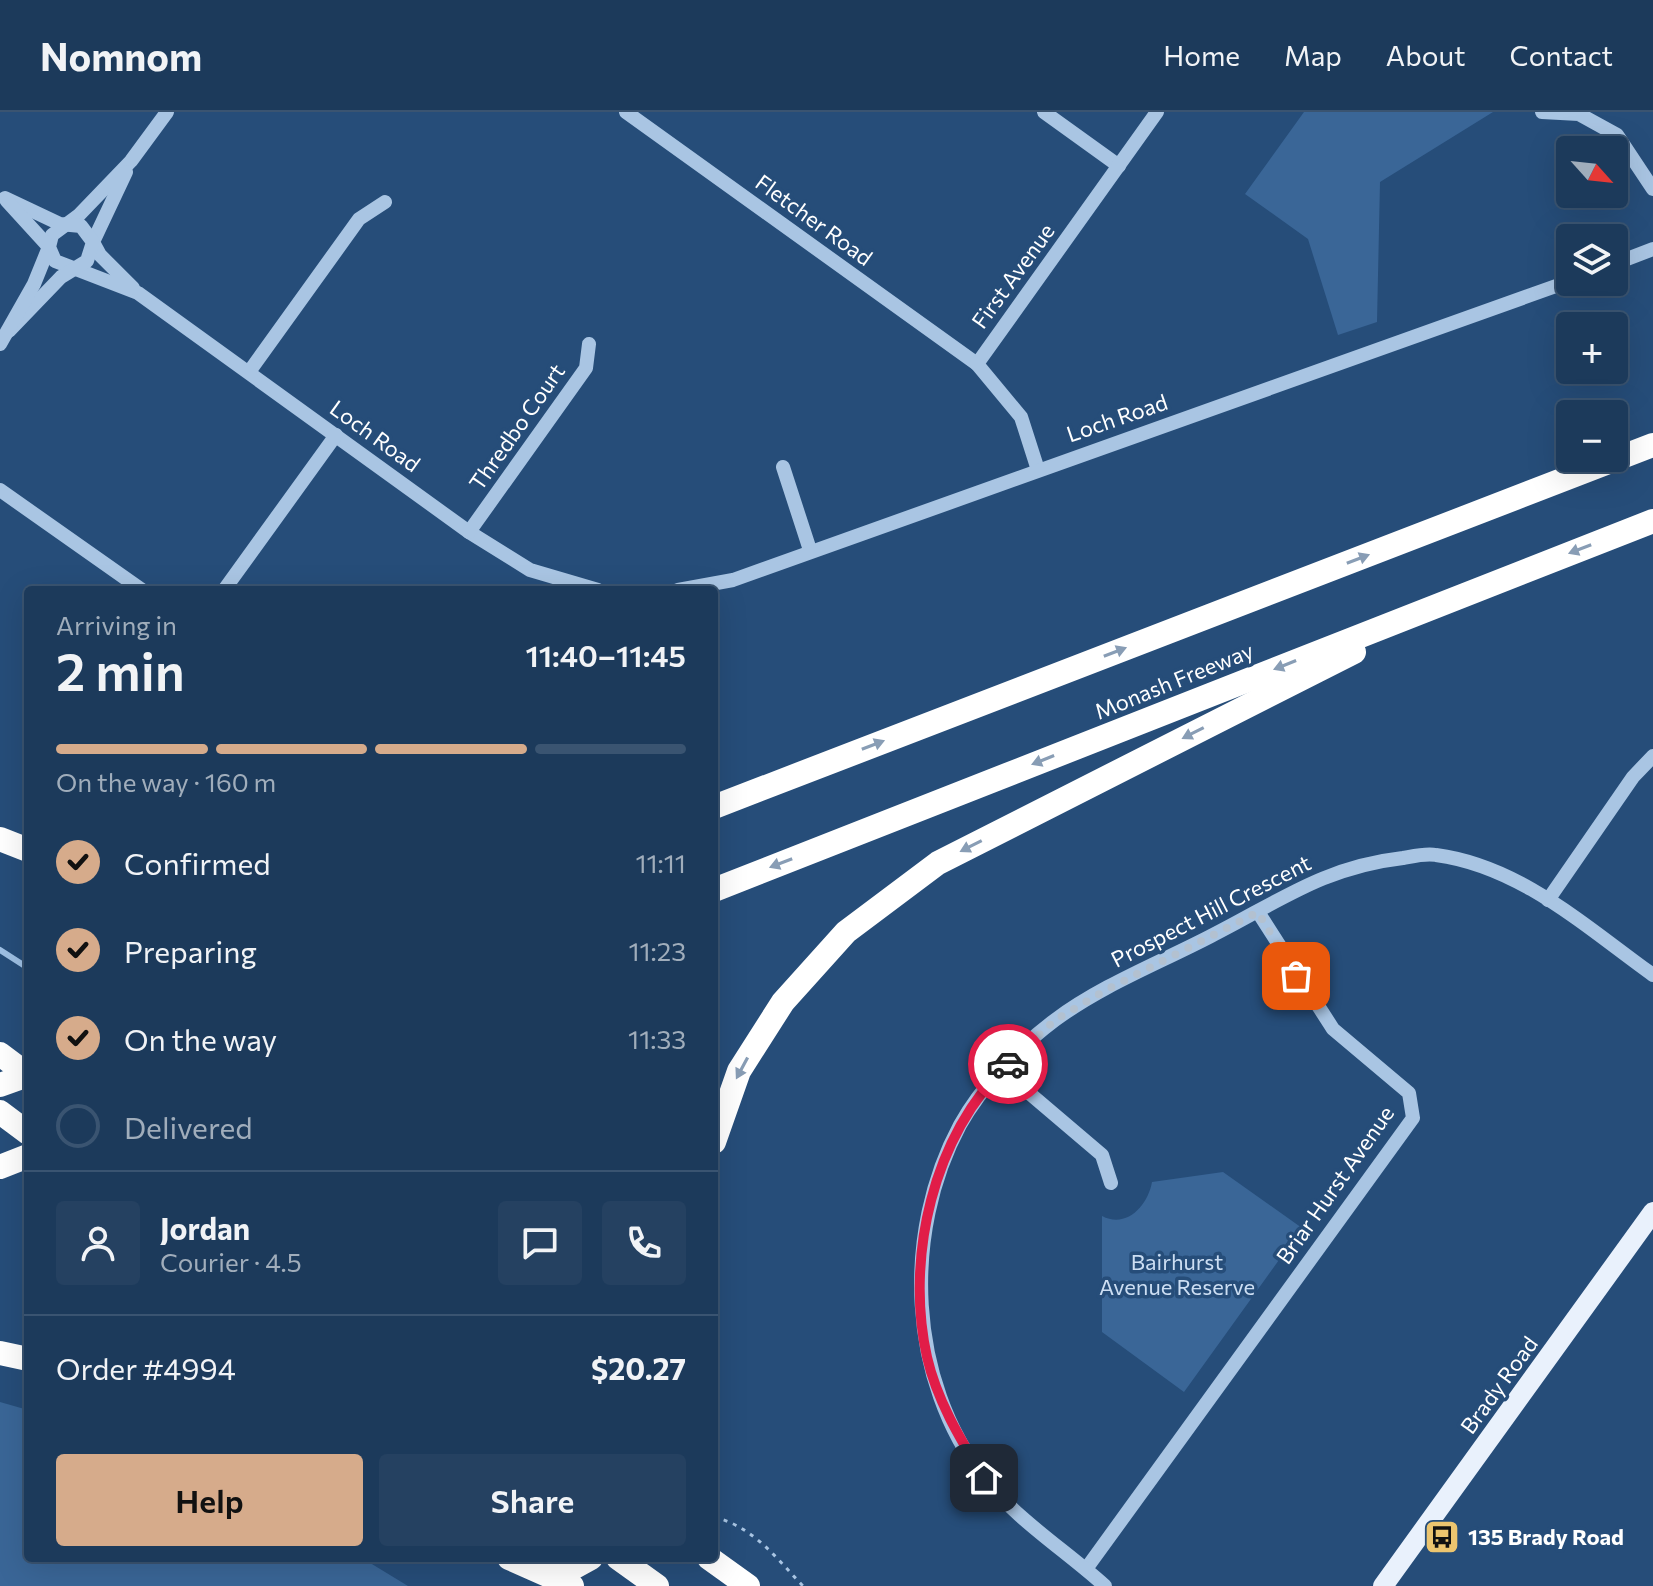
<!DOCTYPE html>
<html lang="en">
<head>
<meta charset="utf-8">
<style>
	body { margin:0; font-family:Commissioner,sans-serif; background:#254161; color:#f1f3f6; height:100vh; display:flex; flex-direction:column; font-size:30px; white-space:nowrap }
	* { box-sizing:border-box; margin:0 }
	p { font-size:26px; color:#a0adbb }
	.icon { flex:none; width:44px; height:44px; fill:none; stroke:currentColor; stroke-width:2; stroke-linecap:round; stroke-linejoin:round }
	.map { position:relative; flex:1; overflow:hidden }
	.details { position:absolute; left:24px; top:474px; width:694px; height:976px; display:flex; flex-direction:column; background:#1c3a5b; border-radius:8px; box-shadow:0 8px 32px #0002,0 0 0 2px #3a5471 }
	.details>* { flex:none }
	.needle { width:52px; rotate:117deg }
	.tools { position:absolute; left:1556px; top:24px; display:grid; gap:16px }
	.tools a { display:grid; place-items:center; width:72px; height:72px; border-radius:8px; background:#1c3a5b; box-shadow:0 8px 32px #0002,0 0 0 2px #3a5471; font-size:40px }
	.pin { position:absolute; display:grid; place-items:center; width:68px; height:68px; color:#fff; margin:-34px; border-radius:16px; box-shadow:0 4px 12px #0006 }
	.courier { position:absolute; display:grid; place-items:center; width:80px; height:80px; margin:-40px; border:6px solid #e11d48; border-radius:50%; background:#fff; color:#222; box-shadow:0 2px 10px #0007 }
	.head em { font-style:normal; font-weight:600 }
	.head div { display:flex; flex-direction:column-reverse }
	.head { display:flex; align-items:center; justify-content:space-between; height:136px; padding:0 32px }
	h1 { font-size:52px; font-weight:600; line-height:60px }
	.bar { display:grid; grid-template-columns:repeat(4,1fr); gap:12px 8px; align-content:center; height:96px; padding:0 32px }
	.bar i { height:10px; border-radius:6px; background:#3a5471 }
	.bar .active { background:#d6ab8b }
	.bar p { grid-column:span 4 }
	.line { display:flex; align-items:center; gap:20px; padding:0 32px; border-top:2px solid #3a5471 }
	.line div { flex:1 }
	.round { display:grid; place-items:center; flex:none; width:84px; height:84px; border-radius:8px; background:#254161 }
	ol { padding:0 32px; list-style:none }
	li { display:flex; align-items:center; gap:24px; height:88px }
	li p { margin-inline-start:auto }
	li .icon { padding:8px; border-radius:50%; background:#d6ab8b; color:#111; stroke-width:4 }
	li:last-child { color:#a0adbb }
	li i { width:44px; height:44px; border:4px solid #3a5471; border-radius:50% }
	.action { display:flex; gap:16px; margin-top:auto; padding:16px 32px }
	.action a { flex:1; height:92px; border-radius:8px; background:#d6ab8b; color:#111; font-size:32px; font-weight:600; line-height:92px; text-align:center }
	.action a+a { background:#254161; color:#f1f3f6 }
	header { display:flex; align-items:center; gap:48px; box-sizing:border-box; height:112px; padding:0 40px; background:#1c3a5b; border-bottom:2px solid #3a5471 }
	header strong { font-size:38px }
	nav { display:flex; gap:44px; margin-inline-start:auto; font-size:28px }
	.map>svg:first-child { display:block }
</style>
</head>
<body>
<header>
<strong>Nomnom</strong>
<nav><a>Home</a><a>Map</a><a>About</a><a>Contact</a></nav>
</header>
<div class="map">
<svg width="1653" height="1474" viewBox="0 0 1653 1474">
	<rect width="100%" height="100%" fill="#264d79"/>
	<!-- green -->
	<g fill="#3a6697">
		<path d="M1304,0H1493L1380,70L1377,210L1338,223L1308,127L1245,82Z"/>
		<path d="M1223,1060L1302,1116L1184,1280L1102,1220V1104C1127,1117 1148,1093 1152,1070Z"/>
		<path d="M0,1290L28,1298V1446H362L408,1474H0Z"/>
	</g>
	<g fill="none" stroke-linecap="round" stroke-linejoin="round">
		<!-- stream -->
		<path stroke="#9ec0e4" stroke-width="6" d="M0,838L28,856"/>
		<!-- path -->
		<path stroke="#a9c5e3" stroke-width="3" stroke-dasharray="4 6" stroke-linecap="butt" d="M714,1405C754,1415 776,1446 803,1474"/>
		<!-- minor -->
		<g stroke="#a9c5e3" stroke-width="14">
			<path d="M167,0L131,49L79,103L52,123L49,135L55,149L138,181L469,420L530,458L598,478"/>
			<path d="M626,0L977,252"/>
			<path d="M1044,0L1119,54"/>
			<path d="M1542,0L1579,2L1617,23L1653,77"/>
			<path d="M126,60L93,130L100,143L133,176"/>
			<path d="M5,86L60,112L81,114L93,130L87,149L61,165L9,219"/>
			<path d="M1614,152L1653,137"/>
			<path d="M0,232L34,172L49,135L7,89"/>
			<path d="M249,260L359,107L385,90"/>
			<path d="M783,355L810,438"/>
			<path d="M1038,358L1021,305L977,252L1157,0"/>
			<path d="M0,378L142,478"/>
			<path d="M469,420L586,256L589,232"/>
			<path d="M224,478L336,323"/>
			<path d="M678,478L733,468L1570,169"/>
			<path d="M1548,788L1633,665L1653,644"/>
			<path d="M1002,958L1102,1043L1111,1071"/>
			<path d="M1086,1457L1413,1006L1409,981L1333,917L1258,800"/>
			<path d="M1105,1474C1065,1438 1017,1408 984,1366C908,1268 902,1121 960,1013C981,975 1020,934 1055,908C1102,873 1159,851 1211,824C1280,789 1324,755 1403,746C1414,744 1426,741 1436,743C1520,754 1586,815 1653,863"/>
		</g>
		<!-- major -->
		<path stroke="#e9f1fc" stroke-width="20" d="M1383,1474L1653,1100"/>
		<!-- highway -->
		<g stroke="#fff" stroke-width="24">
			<path d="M714,695L1653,333"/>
			<path d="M0,727L28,738"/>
			<path d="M714,778L1653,409"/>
			<path d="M0,973L28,963"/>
			<path d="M0,1000L28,1021"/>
			<path d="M714,1030L739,959L783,890L846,820L938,751L1354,540"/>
			<path d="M0,1055L28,1044"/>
			<path d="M0,1241L28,1247"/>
			<path d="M509,1446L572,1474"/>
			<path d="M618,1446L657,1474"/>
			<path d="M709,1446L748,1474"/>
			<path d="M541,1457H571L591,1446"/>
		</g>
		<!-- highway-bridge -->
		<path stroke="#fff" stroke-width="24" d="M0,942L28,963"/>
	</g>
	<!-- one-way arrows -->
	<defs><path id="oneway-solid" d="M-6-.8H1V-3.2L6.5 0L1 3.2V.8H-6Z" transform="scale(2)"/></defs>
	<g fill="#889db5">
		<use href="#oneway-solid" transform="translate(1580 437) rotate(159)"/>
		<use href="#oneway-solid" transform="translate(1358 447) rotate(-21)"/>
		<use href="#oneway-solid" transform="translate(1115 540) rotate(-21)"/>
		<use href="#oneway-solid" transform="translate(1285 553) rotate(158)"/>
		<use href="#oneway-solid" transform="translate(1193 621) rotate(153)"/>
		<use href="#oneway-solid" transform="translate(873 633) rotate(-21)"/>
		<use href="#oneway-solid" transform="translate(1043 648) rotate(158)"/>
		<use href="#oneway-solid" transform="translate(971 734) rotate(153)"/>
		<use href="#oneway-solid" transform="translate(781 751) rotate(159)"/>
		<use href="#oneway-solid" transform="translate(742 956) rotate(118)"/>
	</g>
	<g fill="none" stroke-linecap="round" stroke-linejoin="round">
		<!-- done -->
		<path stroke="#b3c1d0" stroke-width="8" stroke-dasharray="0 14.4" d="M1008,952L1055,908L1108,877L1258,800L1296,864"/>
		<!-- route -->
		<path stroke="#e11d48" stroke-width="10" d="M984,1366C961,1328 937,1289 927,1245C905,1147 933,1022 1008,952"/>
	</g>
	<!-- icons -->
	<defs>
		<g id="bus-square" transform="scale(1.8)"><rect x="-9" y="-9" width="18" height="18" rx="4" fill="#ecc56f" stroke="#264d79"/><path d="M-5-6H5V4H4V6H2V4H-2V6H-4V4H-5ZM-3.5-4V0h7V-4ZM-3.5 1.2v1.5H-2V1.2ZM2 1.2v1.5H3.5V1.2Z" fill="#111"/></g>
	</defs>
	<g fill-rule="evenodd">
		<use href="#bus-square" x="1442" y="1425"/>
	</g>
	<g text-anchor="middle" stroke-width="7" stroke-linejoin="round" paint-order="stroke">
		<!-- street labels -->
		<g font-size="22" fill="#fff" stroke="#264d79">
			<text transform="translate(814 108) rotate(36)" y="8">Fletcher Road</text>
			<text transform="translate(1013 164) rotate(-54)" y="8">First Avenue</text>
			<text transform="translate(1117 306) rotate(-19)" y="8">Loch Road</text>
			<text transform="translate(517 315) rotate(-55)" y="8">Thredbo Court</text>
			<text transform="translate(375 324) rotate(36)" y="8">Loch Road</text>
			<text transform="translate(1174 569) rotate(-22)" y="8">Monash Freeway</text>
			<text transform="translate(1211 799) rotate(-27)" y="8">Prospect Hill Crescent</text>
			<text transform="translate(1335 1073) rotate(-55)" y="8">Briar Hurst Avenue</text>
			<text transform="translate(1499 1273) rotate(-54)" y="8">Brady Road</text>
		</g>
		<!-- park labels -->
		<g font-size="22" fill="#ccdef3" stroke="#264d79">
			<text x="1177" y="1158">Bairhurst<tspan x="1177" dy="25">Avenue Reserve</tspan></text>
		</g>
		<!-- poi labels -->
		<g font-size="22" font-weight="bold" fill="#fff" stroke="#264d79" text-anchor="start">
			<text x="1468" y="1433">135 Brady Road</text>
		</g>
	</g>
</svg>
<div class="tools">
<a><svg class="needle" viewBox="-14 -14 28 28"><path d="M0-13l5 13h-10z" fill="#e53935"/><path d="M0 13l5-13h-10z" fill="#a0adbb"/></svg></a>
<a><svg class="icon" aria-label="layers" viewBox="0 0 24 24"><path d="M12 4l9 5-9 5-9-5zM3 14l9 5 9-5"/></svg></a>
<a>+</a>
<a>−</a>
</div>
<div class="pin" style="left:1296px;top:864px;background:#ea580c"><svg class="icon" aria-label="bag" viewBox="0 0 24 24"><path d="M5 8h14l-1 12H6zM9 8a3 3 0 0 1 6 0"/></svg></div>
<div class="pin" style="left:984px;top:1366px;background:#1f2937"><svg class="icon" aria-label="home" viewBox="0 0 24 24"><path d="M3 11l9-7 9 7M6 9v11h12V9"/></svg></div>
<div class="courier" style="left:1008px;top:952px"><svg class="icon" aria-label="car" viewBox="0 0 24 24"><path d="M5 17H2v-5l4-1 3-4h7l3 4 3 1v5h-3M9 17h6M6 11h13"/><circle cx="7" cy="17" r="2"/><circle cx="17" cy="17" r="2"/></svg></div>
<section class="details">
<div class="head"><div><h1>2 min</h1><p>Arriving in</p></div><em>11:40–11:45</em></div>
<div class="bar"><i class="active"></i><i class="active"></i><i class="active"></i><i></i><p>On the way · 160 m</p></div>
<ol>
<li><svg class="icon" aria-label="check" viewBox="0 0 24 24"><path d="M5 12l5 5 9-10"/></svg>Confirmed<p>11:11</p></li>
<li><svg class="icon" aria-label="check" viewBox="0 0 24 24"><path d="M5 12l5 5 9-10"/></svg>Preparing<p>11:23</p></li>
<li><svg class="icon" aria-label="check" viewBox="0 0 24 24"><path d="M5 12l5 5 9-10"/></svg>On the way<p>11:33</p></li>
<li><i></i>Delivered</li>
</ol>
<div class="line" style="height:144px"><a class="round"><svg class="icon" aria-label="person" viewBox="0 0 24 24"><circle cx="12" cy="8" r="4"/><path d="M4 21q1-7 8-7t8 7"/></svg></a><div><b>Jordan</b><p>Courier · 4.5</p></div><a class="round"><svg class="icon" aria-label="chat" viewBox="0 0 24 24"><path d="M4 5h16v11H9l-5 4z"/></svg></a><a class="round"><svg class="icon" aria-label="phone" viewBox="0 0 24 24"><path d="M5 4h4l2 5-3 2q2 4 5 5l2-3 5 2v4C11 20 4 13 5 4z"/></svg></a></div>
<div class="line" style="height:104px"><div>Order #4994</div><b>$20.27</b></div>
<div class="action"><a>Help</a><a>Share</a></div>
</section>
</div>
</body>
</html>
